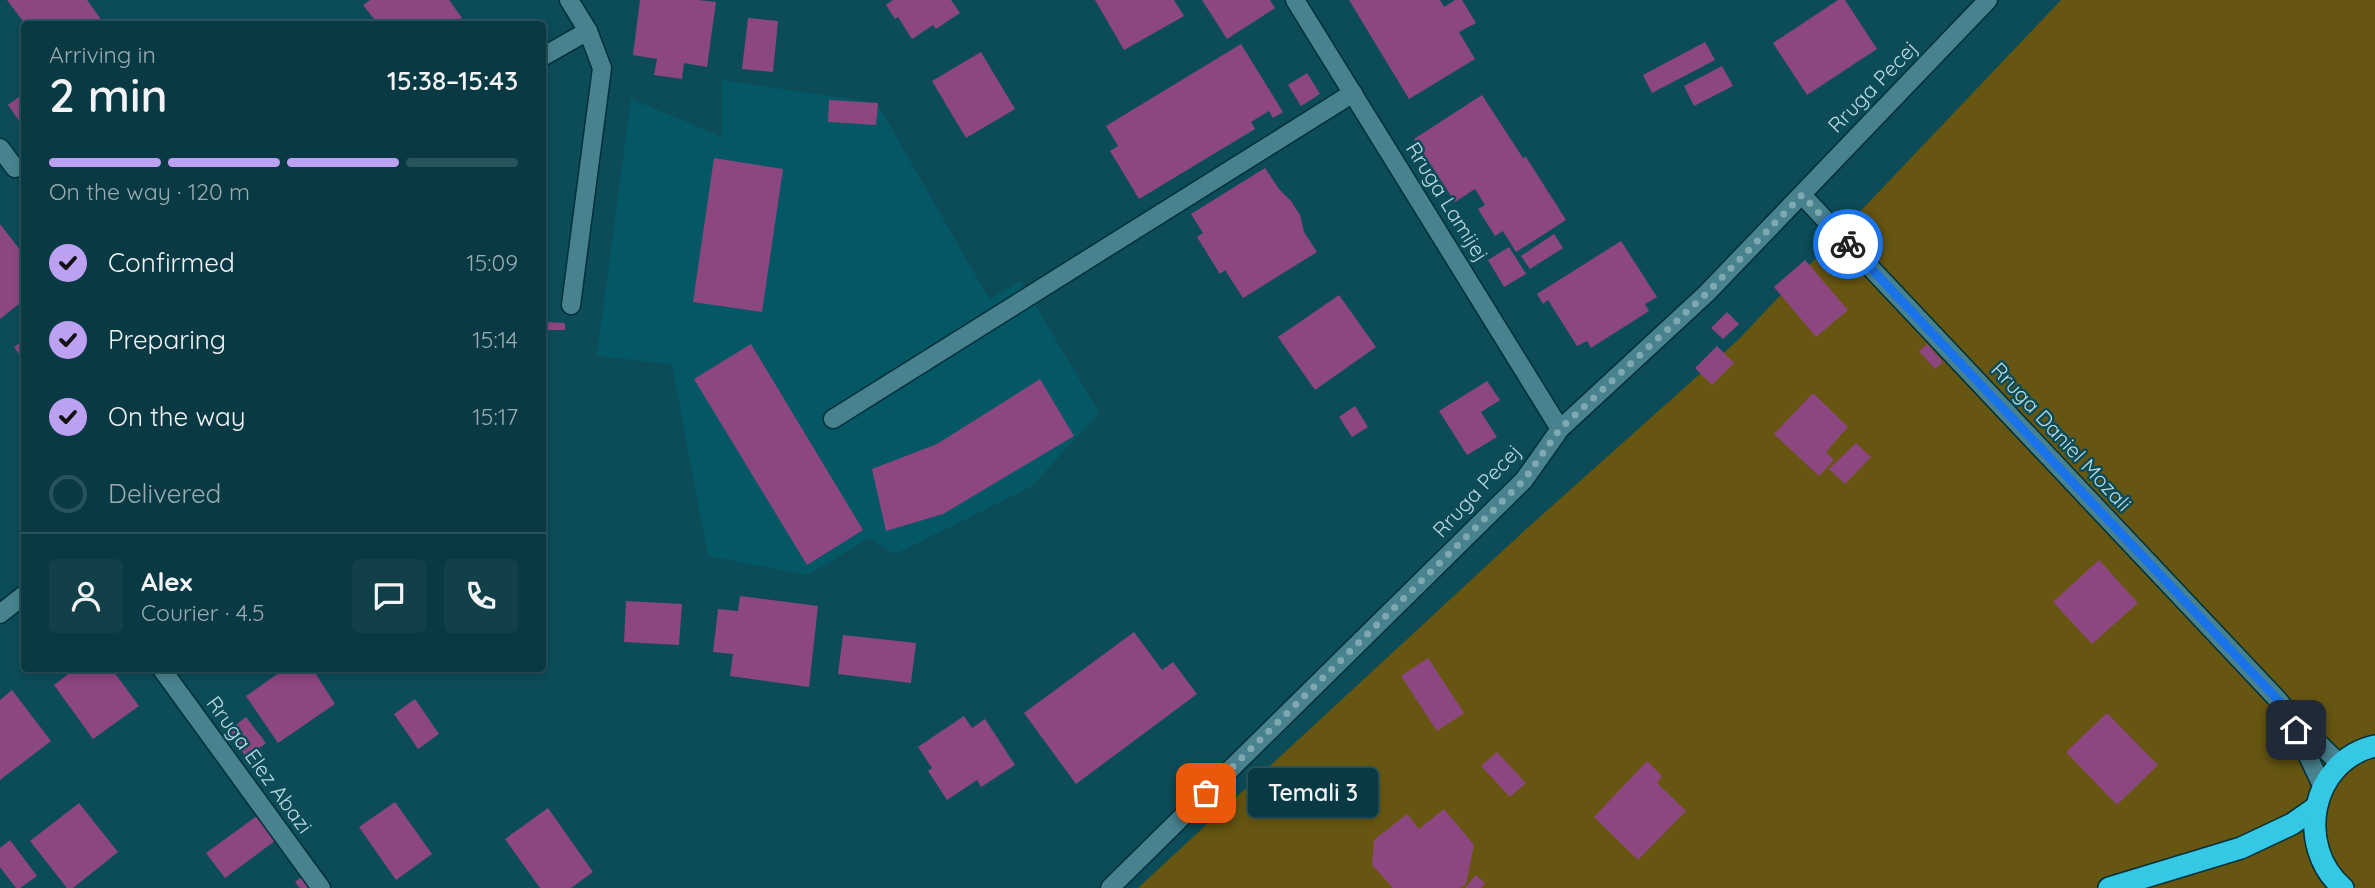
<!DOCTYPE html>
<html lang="en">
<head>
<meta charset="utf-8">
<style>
	body { margin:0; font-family:Quicksand,sans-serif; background:#124049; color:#f1f3f6; height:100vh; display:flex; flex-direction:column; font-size:26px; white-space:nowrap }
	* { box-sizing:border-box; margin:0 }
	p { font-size:23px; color:#99acb2 }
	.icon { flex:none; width:38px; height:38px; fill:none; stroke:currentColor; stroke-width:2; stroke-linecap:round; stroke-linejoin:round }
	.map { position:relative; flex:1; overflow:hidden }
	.drawer { position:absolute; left:21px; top:21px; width:525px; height:651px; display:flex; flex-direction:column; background:#093942; border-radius:7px; box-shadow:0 4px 10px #0003,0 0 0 2px #29535b }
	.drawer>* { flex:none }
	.pin { position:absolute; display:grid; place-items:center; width:60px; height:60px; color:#fff; margin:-30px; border-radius:14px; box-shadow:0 4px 10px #0006 }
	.courier { position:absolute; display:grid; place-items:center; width:70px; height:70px; margin:-35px; border:5px solid #1a73e8; border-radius:50%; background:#fff; color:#222; box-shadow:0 2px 9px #0007 }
	.bubble { position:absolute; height:49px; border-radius:7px; background:#093942; box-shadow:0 4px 10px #0003,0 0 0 2px #29535b; font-size:23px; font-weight:600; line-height:49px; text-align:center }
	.summary em { font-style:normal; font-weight:600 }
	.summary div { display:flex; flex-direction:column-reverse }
	.summary { display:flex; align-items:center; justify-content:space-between; height:119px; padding:0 28px }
	h1 { font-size:46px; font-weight:600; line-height:52px }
	.bar { display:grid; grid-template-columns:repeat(4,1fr); gap:10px 7px; align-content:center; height:84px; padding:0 28px }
	.bar i { height:9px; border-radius:5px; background:#29535b }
	.bar .current { background:#bca0f2 }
	.bar p { grid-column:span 4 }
	.line { display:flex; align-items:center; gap:18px; padding:0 28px; border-top:2px solid #29535b }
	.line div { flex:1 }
	.round { display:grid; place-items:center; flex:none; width:74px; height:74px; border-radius:7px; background:#124049 }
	ol { padding:0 28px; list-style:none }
	li { display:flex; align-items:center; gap:21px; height:77px }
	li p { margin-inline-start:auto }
	li .icon { padding:7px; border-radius:50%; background:#bca0f2; color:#111; stroke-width:4 }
	li:last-child { color:#99acb2 }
	li i { width:38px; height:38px; border:4px solid #29535b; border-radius:50% }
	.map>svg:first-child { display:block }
</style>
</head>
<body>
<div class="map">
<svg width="2375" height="888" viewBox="0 0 2375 888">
	<rect width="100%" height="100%" fill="#0c4c58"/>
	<!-- built -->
	<path fill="#045866" d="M722,80L877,103L989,299L1021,281L1099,413L1032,486L895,554L869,538L808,575L708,556L672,364L597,356L631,99L722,137Z"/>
	<!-- green -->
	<path fill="#665611" d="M2061,0H2375V888H1138L1523,532L1739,339Z"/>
	<!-- building -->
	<g fill="#8d4780">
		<path d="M7,0H87L103,22L100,24H25Z"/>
		<path d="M370,0H449L462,18L452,24H378L363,5Z"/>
		<path d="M640,0H698L716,2L707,67L684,63L682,79L654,75L657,59L633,55Z"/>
		<path d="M893,0H951L960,13L936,29L933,25L912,39L898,17L895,19L886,5Z"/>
		<path d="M1095,0H1174L1184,16L1124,50Z"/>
		<path d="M1202,0H1270L1275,8L1227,39Z"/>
		<path d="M1349,0H1440L1444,7L1455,0H1462L1476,23L1459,32L1475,59L1409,99Z"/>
		<path d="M1838,0H1845L1877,49L1807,95L1773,43Z"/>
		<path d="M748,18L778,21L773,72L742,69Z"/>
		<path d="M1705,42L1715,60L1652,93L1643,75Z"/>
		<path d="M1241,44L1283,112L1273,118L1269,111L1251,122L1255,129L1139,199L1110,151L1118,146L1106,126Z"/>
		<path d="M981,52L1015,109L966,138L932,81Z"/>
		<path d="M1722,66L1733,86L1694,106L1684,86Z"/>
		<path d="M1307,73L1320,94L1301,106L1288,85Z"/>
		<path d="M24,93V128L8,105Z"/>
		<path d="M1482,95L1523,158L1526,157L1566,220L1516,252L1503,231L1495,236L1478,209L1485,205L1475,189L1455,202L1414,139Z"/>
		<path d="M829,100L878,103L876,125L828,122Z"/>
		<path d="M714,158L783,169L762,312L693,302Z"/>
		<path d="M1265,168L1279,189L1291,201L1300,215L1304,232L1317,252L1243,298L1225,270L1220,274L1197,237L1203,233L1191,214Z"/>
		<path d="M0,224L24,255V300L0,319Z"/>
		<path d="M1554,234L1563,248L1530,269L1521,256Z"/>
		<path d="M1621,241L1657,297L1645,304L1649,311L1591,348L1587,341L1577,346L1548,300L1543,304L1537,294Z"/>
		<path d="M1509,247L1526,274L1504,287L1488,260Z"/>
		<path d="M1805,260L1848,310L1816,337L1774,287Z"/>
		<path d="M1339,295L1376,347L1315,390L1278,337Z"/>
		<path d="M1727,312L1739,324L1723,339L1711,328Z"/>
		<path d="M546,322L565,323V330H546Z"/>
		<path d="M24,340V361L14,347Z"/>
		<path d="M751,344L863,530L807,565L694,379Z"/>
		<path d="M1927,344L1943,362L1935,369L1919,351Z"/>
		<path d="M1717,346L1734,363L1712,385L1695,368Z"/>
		<path d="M1040,379L1074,436L943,514L886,531L872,469L937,444Z"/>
		<path d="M1487,381L1500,400L1481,412L1497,437L1467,455L1439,411Z"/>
		<path d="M1813,393L1848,427L1826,452L1834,460L1819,476L1774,434Z"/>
		<path d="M1355,406L1368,427L1352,437L1339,417Z"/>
		<path d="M1856,443L1871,457L1845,484L1829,469Z"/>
		<path d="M2099,560L2138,603L2092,644L2053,602Z"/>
		<path d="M740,596L818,606L809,687L730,676L733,654L713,652L718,609L738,611Z"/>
		<path d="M626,601L682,604L679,645L624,642Z"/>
		<path d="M1134,632L1162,670L1173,662L1197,694L1076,784L1024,713Z"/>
		<path d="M843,635L916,643L911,683L838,674Z"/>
		<path d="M1428,658L1464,713L1437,731L1401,676Z"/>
		<path d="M76,668H111L139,706L93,739L54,685Z"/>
		<path d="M286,668H312L335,704L278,743L246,696Z"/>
		<path d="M12,690L51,741L0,780V700Z"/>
		<path d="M415,699L439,734L418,749L394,714Z"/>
		<path d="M2107,713L2158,765L2117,805L2066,752Z"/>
		<path d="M964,716L972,728L985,719L1015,765L981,787L977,780L947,800L928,771L932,768L918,747Z"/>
		<path d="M246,717L266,743L247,758L227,732Z"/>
		<path d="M1497,752L1526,783L1510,797L1481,766Z"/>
		<path d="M1647,761L1662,776L1657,783L1686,811L1638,860L1594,817Z"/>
		<path d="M395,802L432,854L396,880L359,827Z"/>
		<path d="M79,803L118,852L73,888H67L30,841Z"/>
		<path d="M548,808L593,872L571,888H540L505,839Z"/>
		<path d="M1444,809L1474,845L1466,884L1459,888H1393L1372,865L1374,840L1407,814L1419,829Z"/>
		<path d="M258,815L276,840L225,878L206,853Z"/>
		<path d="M10,840L37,876L20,888H16L0,867V848Z"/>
		<path d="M304,875L313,888H300L295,882Z"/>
		<path d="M1476,875L1485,883L1481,888H1465Z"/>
	</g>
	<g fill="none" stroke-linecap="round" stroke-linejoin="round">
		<!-- lane casing -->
		<g stroke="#003039" stroke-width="21">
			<path id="lane" d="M833,419L1353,93"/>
		</g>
		<!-- street casing -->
		<g stroke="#003039" stroke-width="21">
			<g id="street">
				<path d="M569,0L588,31L602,68L571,305"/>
				<path d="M1295,0L1560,429"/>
				<path d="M542,57L588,31"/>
				<path d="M0,148L15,168"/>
				<path d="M1802,195L2279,701L2287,711L2323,788"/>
				<path d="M0,614L24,595"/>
				<path d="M161,668L321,888"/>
				<path d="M2296,721L2341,765"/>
				<path d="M1110,888L1524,480L1560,429L1707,293L1988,0"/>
			</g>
		</g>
		<!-- highway casing -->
		<g stroke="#003039" stroke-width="24">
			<g id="highway">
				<path d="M2109,888L2241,848L2292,824L2315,808"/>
				<path d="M2343,888C2295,847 2310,761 2375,746"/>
			</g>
		</g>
		<!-- lane -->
		<use href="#lane" stroke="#49828f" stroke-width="18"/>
		<!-- street -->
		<use href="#street" stroke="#49828f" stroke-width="18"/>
		<!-- highway -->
		<use href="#highway" stroke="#34c8e5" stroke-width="21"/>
	</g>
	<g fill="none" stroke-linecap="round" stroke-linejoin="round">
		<!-- done -->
		<path stroke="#7fa8b1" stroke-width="7" stroke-dasharray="0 12.6" d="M1206,793L1524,480L1560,429L1707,293L1802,195L1848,244"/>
		<!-- route -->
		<path stroke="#1a73e8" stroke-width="9" d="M1848,244L2279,701L2287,711L2296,730"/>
	</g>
	<g text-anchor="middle" stroke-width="5" stroke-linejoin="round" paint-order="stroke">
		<!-- street labels -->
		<g font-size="21" fill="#bddae1" stroke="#0c4c58">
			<text transform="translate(1873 87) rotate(-46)" y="7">Rruga Pecej</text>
			<text transform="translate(1447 202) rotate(58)" y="7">Rruga Lamijej</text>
			<text transform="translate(2061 437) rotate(47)" y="7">Rruga Daniel Mozali</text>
			<text transform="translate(1477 491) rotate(-47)" y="7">Rruga Pecej</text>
			<text transform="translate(259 765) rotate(54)" y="7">Rruga Elez Abazi</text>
		</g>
	</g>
</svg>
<div class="pin" style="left:1206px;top:793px;background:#ea580c"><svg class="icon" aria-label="bag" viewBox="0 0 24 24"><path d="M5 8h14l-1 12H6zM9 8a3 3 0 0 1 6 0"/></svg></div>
<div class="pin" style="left:2296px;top:730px;background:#1f2937"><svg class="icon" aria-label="home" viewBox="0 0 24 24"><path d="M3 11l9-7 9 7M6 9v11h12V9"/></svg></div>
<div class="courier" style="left:1848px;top:244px"><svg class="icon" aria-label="bike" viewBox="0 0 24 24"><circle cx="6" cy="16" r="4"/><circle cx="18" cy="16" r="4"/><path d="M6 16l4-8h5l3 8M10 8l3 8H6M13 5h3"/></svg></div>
<div class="bubble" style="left:1248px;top:768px;width:130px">Temali 3</div>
<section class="drawer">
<div class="summary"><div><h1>2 min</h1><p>Arriving in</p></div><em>15:38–15:43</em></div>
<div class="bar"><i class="current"></i><i class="current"></i><i class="current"></i><i></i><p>On the way · 120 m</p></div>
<ol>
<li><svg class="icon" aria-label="check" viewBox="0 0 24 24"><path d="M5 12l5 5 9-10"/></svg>Confirmed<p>15:09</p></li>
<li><svg class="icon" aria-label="check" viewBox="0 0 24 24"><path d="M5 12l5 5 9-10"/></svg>Preparing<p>15:14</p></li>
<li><svg class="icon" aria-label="check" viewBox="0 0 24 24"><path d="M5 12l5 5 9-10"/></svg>On the way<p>15:17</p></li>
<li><i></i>Delivered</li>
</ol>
<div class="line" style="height:126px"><a class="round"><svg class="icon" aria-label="person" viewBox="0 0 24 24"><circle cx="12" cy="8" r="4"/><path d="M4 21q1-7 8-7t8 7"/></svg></a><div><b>Alex</b><p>Courier · 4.5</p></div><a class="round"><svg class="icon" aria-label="chat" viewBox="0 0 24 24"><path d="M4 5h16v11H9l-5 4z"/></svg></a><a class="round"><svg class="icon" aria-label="phone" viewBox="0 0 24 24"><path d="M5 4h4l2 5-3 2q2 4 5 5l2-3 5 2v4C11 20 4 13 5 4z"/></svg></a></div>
</section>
</div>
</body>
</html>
